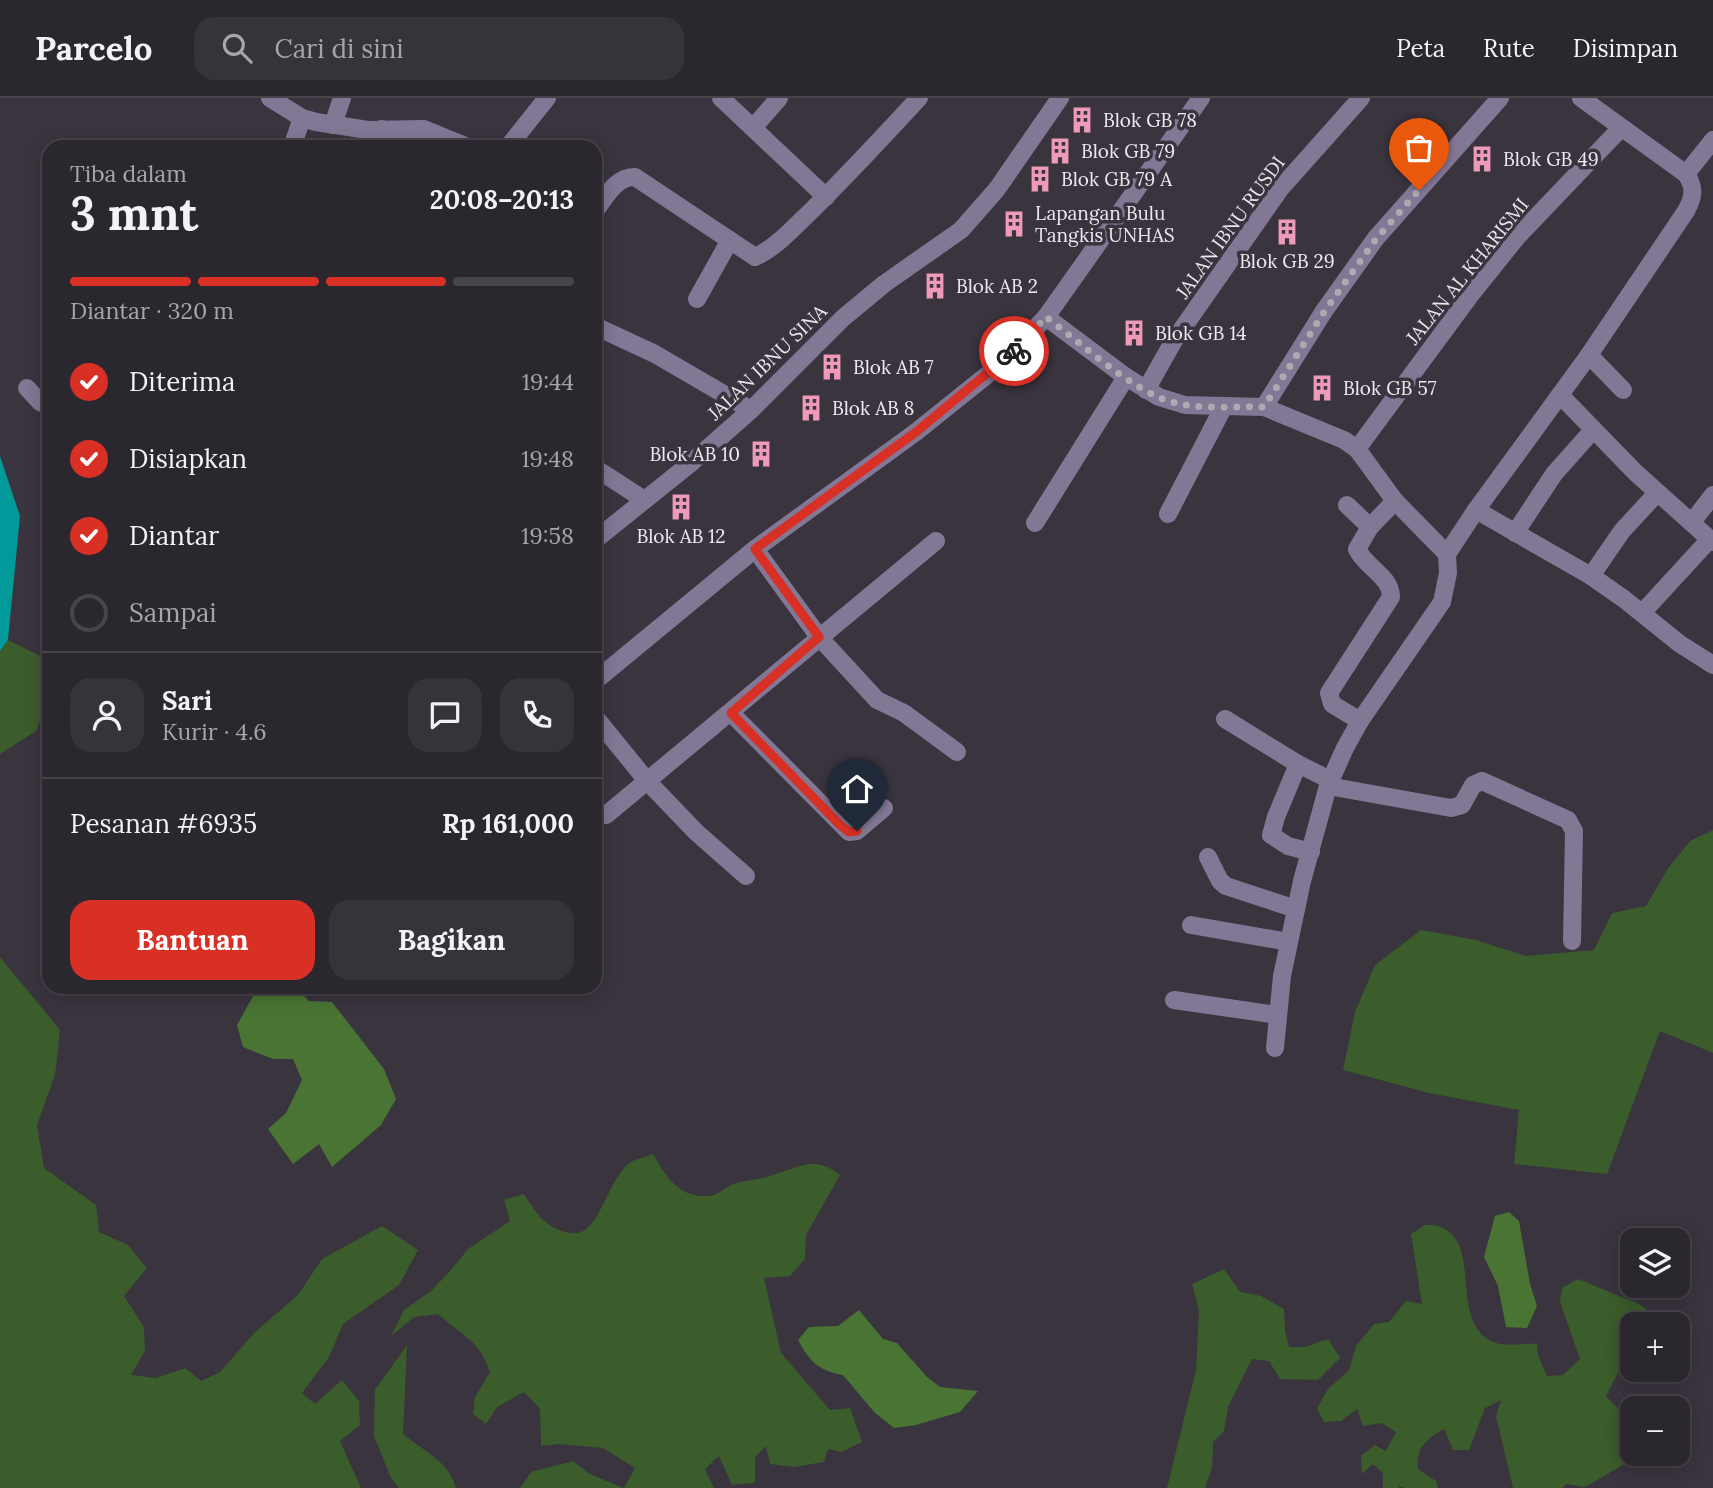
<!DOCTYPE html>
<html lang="id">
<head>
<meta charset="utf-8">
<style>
	body { margin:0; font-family:Lora,serif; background:#37333a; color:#f1f3f6; height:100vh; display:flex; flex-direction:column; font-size:26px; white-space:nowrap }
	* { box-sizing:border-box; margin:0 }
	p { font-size:23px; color:#a6a5aa }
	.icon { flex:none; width:38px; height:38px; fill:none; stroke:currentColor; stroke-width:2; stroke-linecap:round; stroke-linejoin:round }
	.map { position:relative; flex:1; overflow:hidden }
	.details { position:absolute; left:42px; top:42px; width:560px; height:854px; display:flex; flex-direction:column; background:#2b272e; border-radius:21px; box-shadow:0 4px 18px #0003,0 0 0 2px #47444a }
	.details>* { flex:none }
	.buttons { position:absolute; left:1620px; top:1130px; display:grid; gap:14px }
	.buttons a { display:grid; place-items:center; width:70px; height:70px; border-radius:14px; background:#2b272e; box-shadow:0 4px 18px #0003,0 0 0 2px #47444a; font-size:35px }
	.pin { position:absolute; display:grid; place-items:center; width:60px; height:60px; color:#fff; margin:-72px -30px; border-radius:50% 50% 50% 0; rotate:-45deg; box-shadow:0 0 7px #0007 }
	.pin .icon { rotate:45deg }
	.courier { position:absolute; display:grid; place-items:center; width:70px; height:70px; margin:-35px; border:5px solid #d93025; border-radius:50%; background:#fff; color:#222; box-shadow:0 2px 9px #0007 }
	.overview em { font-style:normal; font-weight:700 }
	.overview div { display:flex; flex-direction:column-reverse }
	.overview { display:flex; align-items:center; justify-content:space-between; height:119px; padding:0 28px }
	h1 { font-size:46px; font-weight:700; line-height:52px }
	.bar { display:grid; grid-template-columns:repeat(4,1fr); gap:10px 7px; align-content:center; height:84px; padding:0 28px }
	.bar i { height:9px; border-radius:5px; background:#47444a }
	.bar .current { background:#d93025 }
	.bar p { grid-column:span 4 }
	.line { display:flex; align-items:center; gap:18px; padding:0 28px; border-top:2px solid #47444a }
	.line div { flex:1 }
	.round { display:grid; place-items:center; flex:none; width:74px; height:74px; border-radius:21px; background:#37333a }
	ol { padding:0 28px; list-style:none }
	li { display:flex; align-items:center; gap:21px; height:77px }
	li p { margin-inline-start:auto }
	li .icon { padding:7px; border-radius:50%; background:#d93025; color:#fff; stroke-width:4 }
	li:last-child { color:#a6a5aa }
	li i { width:38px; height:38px; border:4px solid #47444a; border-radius:50% }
	.primary-button { display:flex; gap:14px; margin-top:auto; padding:14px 28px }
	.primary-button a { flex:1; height:80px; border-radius:21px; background:#d93025; color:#fff; font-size:28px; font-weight:700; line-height:80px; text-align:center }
	.primary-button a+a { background:#37333a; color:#f1f3f6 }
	header { display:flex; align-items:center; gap:42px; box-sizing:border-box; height:98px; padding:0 35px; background:#2b272e; border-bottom:2px solid #47444a }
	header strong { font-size:33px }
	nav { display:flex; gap:38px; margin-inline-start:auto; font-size:24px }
	.search { width:490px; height:63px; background:#37333a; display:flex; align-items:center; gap:18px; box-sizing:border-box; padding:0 24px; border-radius:21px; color:#a6a5aa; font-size:26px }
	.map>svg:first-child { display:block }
</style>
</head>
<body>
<header>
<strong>Parcelo</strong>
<div class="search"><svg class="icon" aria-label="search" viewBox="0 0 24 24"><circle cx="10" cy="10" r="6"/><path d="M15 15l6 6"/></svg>Cari di sini</div>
<nav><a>Peta</a><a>Rute</a><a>Disimpan</a></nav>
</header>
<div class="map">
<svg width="1713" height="1390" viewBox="0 0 1713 1390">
	<rect width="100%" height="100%" fill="#39343e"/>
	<!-- green -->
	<g fill="#3b5c2b">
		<path d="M8,542L49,562V599L36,633L0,656V553Z"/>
		<path d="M1713,732V955L1660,933L1607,1076L1514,1066L1519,1012L1429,995L1343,972L1355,914L1375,867L1421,832L1476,842L1526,858L1594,852L1612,815L1646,808L1669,769L1690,743Z"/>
		<path d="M0,859L60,932L55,977L37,1027L44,1070L96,1107L99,1134L128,1147L147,1170L124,1198L144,1229L145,1253L131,1277L156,1280L185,1270L201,1283L220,1274L255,1234L298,1197L322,1161L382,1128L418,1152L399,1187L343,1226L329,1259L302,1295L315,1306L342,1282L359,1303L360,1327L340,1343L361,1390H0Z"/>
		<path d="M653,1056C666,1079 679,1100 709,1098C717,1098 725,1089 733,1086C744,1082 758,1082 770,1078C797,1070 814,1056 840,1077L806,1137L805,1161L790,1178L764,1180L781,1255L830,1312L850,1310L862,1344L841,1354L828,1351L824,1364L794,1369L770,1366L766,1348L755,1359V1385L732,1387L719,1358L705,1371L714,1390H624L635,1370L603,1350L559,1346L541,1348L540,1311L524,1294L497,1309L486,1326L473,1316L475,1299L490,1274C478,1240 463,1239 438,1216L414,1219L391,1238L404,1212L431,1193L451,1172L468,1151L510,1123L504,1102L524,1096C535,1113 542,1126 562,1133C569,1135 576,1137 583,1133C600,1125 610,1082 628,1066C634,1061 645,1059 653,1056Z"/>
		<path d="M1425,1127C1430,1127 1437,1127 1441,1129C1482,1146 1450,1219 1489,1242C1502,1250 1522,1245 1537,1246L1538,1257L1547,1278L1563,1277L1580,1261L1560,1204L1562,1190L1578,1181L1639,1206L1651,1215L1648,1227H1633V1252L1626,1259L1606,1298L1631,1324L1633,1356H1635V1360L1585,1389L1566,1386L1563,1390H1513L1496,1318L1501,1302L1485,1310L1469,1352H1453L1444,1331C1426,1341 1416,1350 1418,1371L1436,1383L1438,1390H1404L1399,1388V1390H1383V1375L1373,1366L1362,1376L1361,1358L1375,1347L1386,1353L1396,1334L1382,1325L1363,1328L1357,1311L1341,1323L1324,1324L1317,1311L1327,1292L1349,1272L1356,1248L1374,1226L1389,1224L1406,1203L1422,1206L1411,1136Z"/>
		<path d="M1224,1171L1240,1194L1261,1198L1284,1211L1285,1233L1289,1249H1305L1328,1241L1340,1260L1318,1282L1280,1281L1269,1263L1252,1261L1228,1309L1224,1333L1213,1344L1212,1370L1205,1390H1167L1196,1272L1199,1212L1192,1186Z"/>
		<path d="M407,1247L403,1336C423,1353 448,1362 456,1390H399L391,1380L374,1338L375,1292Z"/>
		<path d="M573,1363L588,1375L623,1390H520L531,1374Z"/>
	</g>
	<!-- forest -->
	<g fill="#4a7434">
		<path d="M261,889H295L309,903L332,904L384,971L396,1001L381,1027L332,1069L319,1046L293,1066L268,1031L286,1015L302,982L293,961H273L243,949L237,927L256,893Z"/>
		<path d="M1509,1114L1519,1123L1530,1186L1537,1208L1527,1230L1506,1229L1498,1188L1484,1159L1495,1118Z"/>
		<path d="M859,1212L883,1241L897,1245L927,1279L940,1289L978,1293L960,1314L916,1327L894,1330L875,1315L843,1277C819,1273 809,1263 798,1242L809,1229L838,1228Z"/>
	</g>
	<!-- water -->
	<path fill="#02999a" d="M0,358L20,418L8,542L0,553Z"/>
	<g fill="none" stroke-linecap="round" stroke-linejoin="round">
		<!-- minor -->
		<g stroke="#827795" stroke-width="18">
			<path d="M270,0L302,20L316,24L368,32L424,31L468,49"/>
			<path d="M721,0L826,99"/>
			<path d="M1581,0L1686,76"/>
			<path d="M333,27L342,0"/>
			<path d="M753,30L779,0"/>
			<path d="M292,49L302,20"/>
			<path d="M381,49L382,31"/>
			<path d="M508,49L547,0"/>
			<path d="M595,113C605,100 616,78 635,79L755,159C775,150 790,133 806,118C845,80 882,40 919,0"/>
			<path d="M697,201L730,142"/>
			<path d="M1046,219L1126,279L1159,299L1185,307L1264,309L1344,342L1357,351L1395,403L1447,456"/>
			<path d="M595,228L655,256L751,312"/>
			<path d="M1589,257L1623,292"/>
			<path d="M27,290L40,304L49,308"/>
			<path d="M1146,292L1173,244L1280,91L1361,0"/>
			<path d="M1560,297L1636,375L1713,444"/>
			<path d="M1264,309L1324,213L1376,140L1500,0"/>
			<path d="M1357,351L1472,195L1517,139L1621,30"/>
			<path d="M595,370L643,401"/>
			<path d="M1347,407L1370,429"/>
			<path d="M1476,412L1591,478L1624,501L1680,546L1713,567"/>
			<path d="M1168,416L1224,308"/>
			<path d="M1692,424L1713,397"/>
			<path d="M1035,425L1126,279"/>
			<path d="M1515,435L1554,376L1593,332"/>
			<path d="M595,442L691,365L751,312L843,220L884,186L961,132L997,91L1060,0"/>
			<path d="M755,451L819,539L877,602L904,615L957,654"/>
			<path d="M1591,478L1622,433L1657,395"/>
			<path d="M1642,515L1710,441"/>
			<path d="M595,583L755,451L916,334L1002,265L1046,219L1201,0"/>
			<path d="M731,615L849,734L857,733L884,710"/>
			<path d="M595,619L648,684L696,734L746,778"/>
			<path d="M1225,621L1298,666L1330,682"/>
			<path d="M1360,623L1332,606L1329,595L1391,499C1391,478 1365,469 1357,451L1370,429L1395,403"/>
			<path d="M1298,666L1276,719L1271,737L1288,748L1311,754"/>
			<path d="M1328,688L1451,710L1462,707L1473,687L1482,683L1568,722L1574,733L1572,843"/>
			<path d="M606,717L936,443"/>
			<path d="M1208,759L1220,783L1226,788L1296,811"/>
			<path d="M1191,827L1289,844"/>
			<path d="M1174,902L1277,917"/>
			<path d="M1275,950L1282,878L1302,783L1328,688L1345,650L1360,623L1442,504L1448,475L1447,456L1476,412L1589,257L1686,113C1694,99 1695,89 1686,76L1713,42"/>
		</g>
	</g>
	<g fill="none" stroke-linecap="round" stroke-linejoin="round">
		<!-- done -->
		<path stroke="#adaab2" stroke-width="7" stroke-dasharray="0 12.6" d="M1014,253L1046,219C1080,244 1132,293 1172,304C1199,312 1235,308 1264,309L1324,214L1376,141L1419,92"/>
		<!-- route -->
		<path stroke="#d93025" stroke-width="9" d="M857,733L849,734L840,727L731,615L819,539L755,451L916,334L1014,253"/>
	</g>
	<!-- icons -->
	<defs>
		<g id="building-bare" transform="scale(2.1)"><path d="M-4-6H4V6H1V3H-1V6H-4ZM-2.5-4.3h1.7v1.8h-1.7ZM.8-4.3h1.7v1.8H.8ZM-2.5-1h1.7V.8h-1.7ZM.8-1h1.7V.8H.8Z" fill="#ef9ab8" stroke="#39343e" stroke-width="2.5" paint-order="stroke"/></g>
	</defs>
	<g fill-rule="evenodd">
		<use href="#building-bare" x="1082" y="22"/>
		<use href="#building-bare" x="1060" y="53"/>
		<use href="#building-bare" x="1482" y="61"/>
		<use href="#building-bare" x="1040" y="81"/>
		<use href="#building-bare" x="1014" y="126"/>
		<use href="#building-bare" x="1287" y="134"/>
		<use href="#building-bare" x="935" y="188"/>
		<use href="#building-bare" x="1134" y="235"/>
		<use href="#building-bare" x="832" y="269"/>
		<use href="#building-bare" x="1322" y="290"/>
		<use href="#building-bare" x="811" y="310"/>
		<use href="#building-bare" x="761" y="356"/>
		<use href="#building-bare" x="681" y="409"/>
	</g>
	<g text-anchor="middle" stroke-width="7" stroke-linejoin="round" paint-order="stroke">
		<!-- poi labels -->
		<g font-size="19" fill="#ece9f0" stroke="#39343e" text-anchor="start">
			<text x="1103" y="29">Blok GB 78</text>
			<text x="1081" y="60">Blok GB 79</text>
			<text x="1503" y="68">Blok GB 49</text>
			<text x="1061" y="88">Blok GB 79 A</text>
			<text x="1035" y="122">Lapangan Bulu<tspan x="1035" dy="22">Tangkis UNHAS</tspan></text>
			<text x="1287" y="170" text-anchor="middle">Blok GB 29</text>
			<text x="956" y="195">Blok AB 2</text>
			<text x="1155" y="242">Blok GB 14</text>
			<text x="853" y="276">Blok AB 7</text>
			<text x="1343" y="297">Blok GB 57</text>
			<text x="832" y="317">Blok AB 8</text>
			<text x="740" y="363" text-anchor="end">Blok AB 10</text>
			<text x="681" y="445" text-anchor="middle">Blok AB 12</text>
		</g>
		<!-- street labels -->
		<g font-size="19" fill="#ece9f0" stroke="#39343e">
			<text transform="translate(1230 129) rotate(-54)" y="7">JALAN IBNU RUSDI</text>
			<text transform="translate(1467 173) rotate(-51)" y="7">JALAN AL KHARISMI</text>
			<text transform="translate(767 264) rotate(-44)" y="7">JALAN IBNU SINA</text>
		</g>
	</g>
</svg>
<div class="buttons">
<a><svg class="icon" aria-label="layers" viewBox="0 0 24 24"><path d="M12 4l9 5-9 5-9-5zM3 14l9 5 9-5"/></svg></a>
<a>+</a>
<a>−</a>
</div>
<div class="pin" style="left:1419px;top:92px;background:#ea580c"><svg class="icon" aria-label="bag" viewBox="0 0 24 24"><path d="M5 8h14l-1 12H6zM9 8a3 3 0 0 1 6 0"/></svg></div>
<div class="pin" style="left:857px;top:733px;background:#1f2937"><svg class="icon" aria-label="home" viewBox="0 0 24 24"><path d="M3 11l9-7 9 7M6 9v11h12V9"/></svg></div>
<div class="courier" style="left:1014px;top:253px"><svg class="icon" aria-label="bike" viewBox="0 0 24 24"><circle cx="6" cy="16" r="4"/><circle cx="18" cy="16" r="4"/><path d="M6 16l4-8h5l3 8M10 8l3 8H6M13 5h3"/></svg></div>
<section class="details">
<div class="overview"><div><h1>3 mnt</h1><p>Tiba dalam</p></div><em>20:08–20:13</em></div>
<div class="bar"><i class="current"></i><i class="current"></i><i class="current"></i><i></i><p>Diantar · 320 m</p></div>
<ol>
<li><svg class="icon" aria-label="check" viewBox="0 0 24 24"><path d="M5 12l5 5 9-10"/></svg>Diterima<p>19:44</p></li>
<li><svg class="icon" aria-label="check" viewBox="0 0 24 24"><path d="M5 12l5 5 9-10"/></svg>Disiapkan<p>19:48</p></li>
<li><svg class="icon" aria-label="check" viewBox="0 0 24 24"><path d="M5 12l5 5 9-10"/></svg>Diantar<p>19:58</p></li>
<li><i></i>Sampai</li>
</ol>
<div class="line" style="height:126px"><a class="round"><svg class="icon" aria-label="person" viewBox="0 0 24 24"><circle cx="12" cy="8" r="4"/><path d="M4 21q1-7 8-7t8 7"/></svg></a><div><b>Sari</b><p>Kurir · 4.6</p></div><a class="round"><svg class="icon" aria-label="chat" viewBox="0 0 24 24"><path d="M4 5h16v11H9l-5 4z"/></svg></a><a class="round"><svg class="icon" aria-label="phone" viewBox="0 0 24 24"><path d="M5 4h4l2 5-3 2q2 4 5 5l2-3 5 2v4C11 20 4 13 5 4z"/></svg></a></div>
<div class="line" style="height:91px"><div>Pesanan #6935</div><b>Rp 161,000</b></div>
<div class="primary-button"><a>Bantuan</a><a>Bagikan</a></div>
</section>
</div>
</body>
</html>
